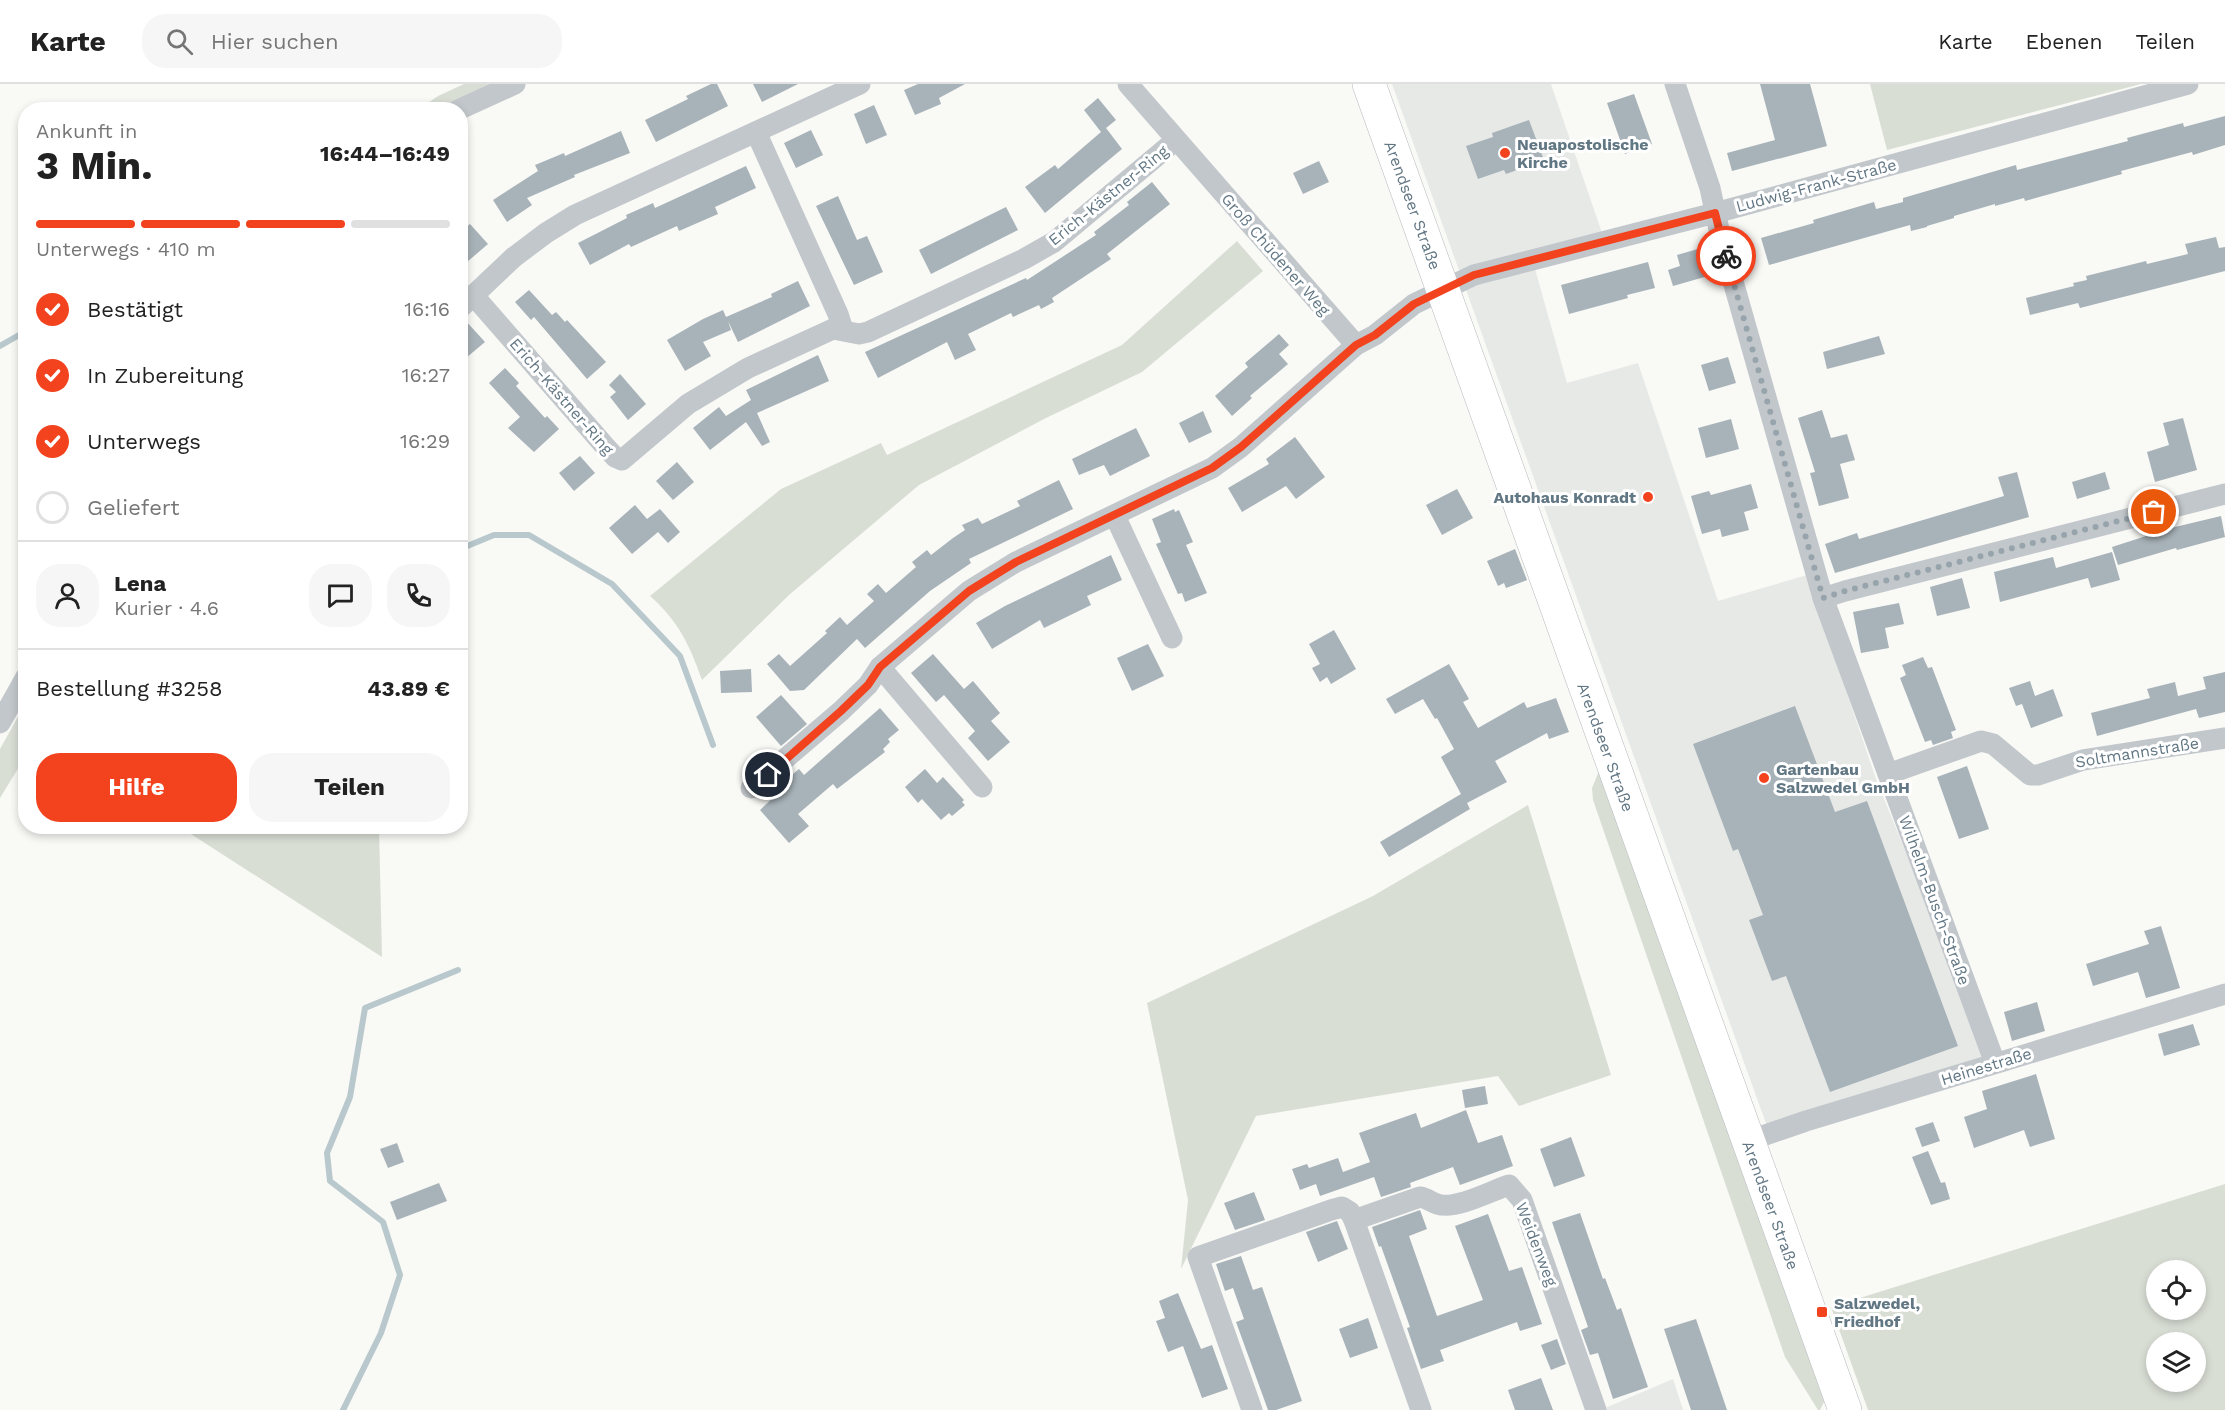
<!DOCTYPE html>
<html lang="de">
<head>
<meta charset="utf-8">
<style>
	body { margin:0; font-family:"Work Sans",sans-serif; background:#f6f6f6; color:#222; height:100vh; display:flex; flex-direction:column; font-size:22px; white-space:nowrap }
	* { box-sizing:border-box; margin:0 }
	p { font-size:20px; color:#767676 }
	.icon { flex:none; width:33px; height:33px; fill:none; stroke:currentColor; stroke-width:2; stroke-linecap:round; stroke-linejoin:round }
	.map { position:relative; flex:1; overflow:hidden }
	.side { position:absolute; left:18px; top:18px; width:450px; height:732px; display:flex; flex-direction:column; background:#fff; border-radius:24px; box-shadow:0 3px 9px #0003 }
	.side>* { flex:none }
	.fabs { position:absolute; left:2146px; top:1176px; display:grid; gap:12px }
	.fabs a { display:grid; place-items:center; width:60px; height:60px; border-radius:50%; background:#fff; box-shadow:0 3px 9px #0003; font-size:30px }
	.pin { position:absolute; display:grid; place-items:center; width:51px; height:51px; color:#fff; margin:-26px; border:3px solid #fff; border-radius:50%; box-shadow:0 2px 6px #0007 }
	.courier { position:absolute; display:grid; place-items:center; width:60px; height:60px; margin:-30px; border:4px solid #f2421e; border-radius:50%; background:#fff; color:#222; box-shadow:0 2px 8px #0007 }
	.head em { font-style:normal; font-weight:700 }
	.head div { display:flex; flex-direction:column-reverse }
	.head { display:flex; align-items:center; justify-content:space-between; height:102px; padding:0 18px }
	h1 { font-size:39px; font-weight:700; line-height:45px }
	.bar { display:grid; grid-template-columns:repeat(4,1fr); gap:9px 6px; align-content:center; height:72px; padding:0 18px }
	.bar i { height:8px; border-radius:4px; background:#e0e0e0 }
	.bar .selected { background:#f2421e }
	.bar p { grid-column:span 4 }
	.line { display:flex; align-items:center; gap:15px; padding:0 18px; border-top:2px solid #e0e0e0 }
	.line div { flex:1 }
	.round { display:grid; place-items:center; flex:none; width:63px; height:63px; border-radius:24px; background:#f6f6f6 }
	ol { padding:0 18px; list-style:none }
	li { display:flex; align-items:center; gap:18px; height:66px }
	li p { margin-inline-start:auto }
	li .icon { padding:6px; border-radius:50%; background:#f2421e; color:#fff; stroke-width:4 }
	li:last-child { color:#767676 }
	li i { width:33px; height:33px; border:3px solid #e0e0e0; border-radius:50% }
	.action { display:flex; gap:12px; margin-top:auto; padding:12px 18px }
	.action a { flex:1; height:69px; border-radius:24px; background:#f2421e; color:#fff; font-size:24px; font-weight:700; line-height:69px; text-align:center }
	.action a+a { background:#f6f6f6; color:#222 }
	header { display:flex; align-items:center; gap:36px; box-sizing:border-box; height:84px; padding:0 30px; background:#fff; border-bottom:2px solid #e0e0e0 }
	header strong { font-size:28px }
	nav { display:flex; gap:33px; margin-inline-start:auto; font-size:21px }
	.search { width:420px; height:54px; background:#f6f6f6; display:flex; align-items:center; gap:15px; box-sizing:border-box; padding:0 21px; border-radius:24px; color:#767676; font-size:22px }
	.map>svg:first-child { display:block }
</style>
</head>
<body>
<header>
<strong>Karte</strong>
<div class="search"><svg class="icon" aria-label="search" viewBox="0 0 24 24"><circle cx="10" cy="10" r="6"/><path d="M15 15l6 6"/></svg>Hier suchen</div>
<nav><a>Karte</a><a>Ebenen</a><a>Teilen</a></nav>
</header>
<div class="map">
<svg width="2225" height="1326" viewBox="0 0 2225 1326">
	<rect width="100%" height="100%" fill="#f9f9f6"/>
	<!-- built -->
	<g fill="#e7e9e7">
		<path d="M1392,0H1551L1602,149L1530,167L1567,299L1638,279L1718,517L1807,491L1876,695L1991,978L1768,1045Z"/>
		<path d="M1673,1295L1683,1326H1606L1605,1324Z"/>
	</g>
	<!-- green -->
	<g fill="#d9ded5" fill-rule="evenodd">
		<path d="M464,0H503L451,25L418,26L438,12Z"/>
		<path d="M1870,0H2141L1887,66Z"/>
		<path d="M1237,157L1263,187L1142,288L1044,335L919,401L789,511L702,596C689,560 679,538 650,512L781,405L881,359L887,371L1122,261Z"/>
		<path d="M25,620V682L19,683L0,714V665Z"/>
		<path d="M1601,682L1823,1295L1824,1318L1820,1326H1818L1785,1273L1593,716L1592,704Z"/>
		<path d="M1528,721L1611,991L1519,1022L1498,992L1256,1032L1181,1185L1188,1116L1147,919L1373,812Z"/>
		<path d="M180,743H379L382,873Z"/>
		<path d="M2225,1100V1326H1868L1831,1223ZM2157,1186H2196V1226H2157ZM2157,1258H2196V1298H2157Z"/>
	</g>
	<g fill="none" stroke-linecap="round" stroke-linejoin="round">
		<!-- stream -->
		<g stroke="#b8c8cc" stroke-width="6">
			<path d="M0,262L26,247"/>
			<path d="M460,465L494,451H529L612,500L680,572L713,661"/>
			<path d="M343,1326L381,1249L400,1191L383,1138L330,1097L327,1069L350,1013L365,924L458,886"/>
		</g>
	</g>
	<!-- building -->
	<g fill="#a8b3b9">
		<path d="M711,0H717L728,22L656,58L645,36L688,15L686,12Z"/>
		<path d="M753,0H798L762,18Z"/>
		<path d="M918,0H965L939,14L941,20L915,31L904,6Z"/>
		<path d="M1760,0H1810L1827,62L1732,87L1727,69L1775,56Z"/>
		<path d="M1634,10L1652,60L1625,70L1607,19Z"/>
		<path d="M1098,14L1116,36L1106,44L1122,65L1045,129L1025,103L1055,81L1058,85L1101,48L1084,26Z"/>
		<path d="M874,21L887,51L866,60L854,30Z"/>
		<path d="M2225,32V61L2193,71L2192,68L2121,87L2122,90L2025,117L2024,114L1995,122V120L1954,132V134L1927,142V143L1911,147L1910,141L1769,181L1761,154L1814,139L1813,136L1874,118L1876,125L1903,118V114L2016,81L2017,86L2128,57L2127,54L2183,39L2184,43Z"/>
		<path d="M1529,36L1544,76L1506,90L1504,86L1478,95L1466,62L1493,53L1492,49Z"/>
		<path d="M811,46L823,71L796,84L784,59Z"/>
		<path d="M621,47L630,69L574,91L575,93L527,114L532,121L507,138L493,116L538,87L535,81L564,69L565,72Z"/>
		<path d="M1319,77L1329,98L1303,110L1293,89Z"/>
		<path d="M746,82L756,104L715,123L718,130L679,147L677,142L631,163L629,160L590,181L578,159L627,134L626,131L653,119L655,124Z"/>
		<path d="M1152,98L1170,120L1107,170L1111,175L1052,214L1054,218L1041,225L1039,221L1013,233L1011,229L968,250L976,266L955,276L947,258L878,294L865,268L1026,194L1027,196L1096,151L1094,148L1129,121L1127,118Z"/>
		<path d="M838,112L857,156L867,152L883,188L854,201L816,122Z"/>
		<path d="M1006,123L1018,146L931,190L919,166Z"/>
		<path d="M470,140L488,160L460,184V148Z"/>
		<path d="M2216,153L2219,164L2225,163V187L2080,224L2078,219L2030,231L2026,214L2074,202L2073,199L2087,196L2086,192L2146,177L2147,180L2188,170L2185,160Z"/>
		<path d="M1708,162L1715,190L1673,202L1668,186L1680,182L1677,171Z"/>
		<path d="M1648,178L1655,204L1627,211L1628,214L1569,230L1561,201Z"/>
		<path d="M798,197L810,222L738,258L728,237L731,246L703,258L711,272L685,287L667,256L703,235L723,226L726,233L772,213L771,210Z"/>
		<path d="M529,206L552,231L556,228L565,238L567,236L606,278L587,295L534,233L531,236L515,218Z"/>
		<path d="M460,236H465L485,258L460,279Z"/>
		<path d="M1279,250L1289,261L1279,270L1288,280L1250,312L1252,314L1232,332L1215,312L1248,283L1245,279Z"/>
		<path d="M1879,252L1885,270L1827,285L1823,268Z"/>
		<path d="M818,271L829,297L757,329L770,358L762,362L746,338L710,366L693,344L719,323L726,332L751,316L746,306Z"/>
		<path d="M1728,273L1736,299L1709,307L1701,281Z"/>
		<path d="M505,284L519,299L516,302L545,334L547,332L559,345L534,368L508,344L520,333L489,299Z"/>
		<path d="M620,290L646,320L628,336L610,313L616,308L609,301Z"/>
		<path d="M1822,326L1831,354L1847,350L1855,376L1840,380L1849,414L1819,422L1810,389L1815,388L1798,334Z"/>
		<path d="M1203,327L1212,348L1189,359L1179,339Z"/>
		<path d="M2183,334L2197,386L2155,398L2147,368L2169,361L2163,339Z"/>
		<path d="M1731,335L1739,365L1706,374L1698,344Z"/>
		<path d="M1136,344L1150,372L1110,392L1104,381L1079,391L1072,375Z"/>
		<path d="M1295,353L1325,393L1296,415L1286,402L1242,428L1228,404L1269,380L1266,375Z"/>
		<path d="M580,372L595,389L574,407L559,389Z"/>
		<path d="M677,378L694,398L673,416L656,397Z"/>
		<path d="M2017,388L2029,433L1835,489L1825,460L1857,449L1859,455L2004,412L1998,393Z"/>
		<path d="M2105,388L2110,405L2077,415L2072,398Z"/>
		<path d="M1059,396L1073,425L969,475L971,479L930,507L865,564L857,555L804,606L790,607L767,580L779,570L790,582L827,549L825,547L840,533L847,541L874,517L867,510L878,500L886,509L916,483L912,478L927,466L931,471L953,454L965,446L962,441L978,434L982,440L1020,422L1017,417Z"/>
		<path d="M1751,400L1758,424L1744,428L1749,446L1722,453L1720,445L1702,450L1691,412L1709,407L1711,411Z"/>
		<path d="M1457,405L1473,434L1442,451L1426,421Z"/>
		<path d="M635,421L647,435L660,425L680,448L668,459L658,448L632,470L609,444Z"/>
		<path d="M1174,425L1175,428L1179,426L1193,458L1186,461L1207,509L1185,518L1182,509L1178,510L1156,460L1161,458L1152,435Z"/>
		<path d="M2221,432L2225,453L2177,466L2176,464L2118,481L2112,463L2171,444Z"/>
		<path d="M1515,465L1527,496L1506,504L1504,499L1498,502L1487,477Z"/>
		<path d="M2112,468L2120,496L2091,504L2088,494L2000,518L1994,488L2053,473L2056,484Z"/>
		<path d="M1111,471L1122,496L1087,512L1091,521L1044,544L1040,536L992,565L976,539L1005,522Z"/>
		<path d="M1962,494L1970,524L1937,532L1930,503Z"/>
		<path d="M1899,519L1904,540L1885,544L1889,564L1861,569L1853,528Z"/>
		<path d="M1334,546L1356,585L1331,600L1327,593L1320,598L1312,584L1320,580L1309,560Z"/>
		<path d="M1148,560L1164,592L1132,607L1117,574Z"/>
		<path d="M933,570L964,605L973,597L1000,629L991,637L1010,658L988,677L968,654L975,647L944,611L936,618L911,589Z"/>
		<path d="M1923,573L1928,584L1932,583L1956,646L1951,648L1953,654L1933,661L1931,656L1925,658L1900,594L1906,591L1902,581Z"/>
		<path d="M1449,580L1469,615L1463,618L1478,644L1524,618L1527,624L1556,614L1569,648L1549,655L1547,649L1495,677L1507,698L1467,719L1470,725L1389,773L1380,758L1461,710L1441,673L1454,665L1437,634L1435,635L1423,615L1395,630L1386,615Z"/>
		<path d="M751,585L752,608L721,609L720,587Z"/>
		<path d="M2225,588V628L2199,634L2196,625L2097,652L2091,629L2150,614L2147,605L2175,598L2178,612L2206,605L2203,593Z"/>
		<path d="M2030,597L2035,612L2053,605L2063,632L2031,644L2022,620L2016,622L2009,604Z"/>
		<path d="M781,611L807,640L781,662L756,633Z"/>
		<path d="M1795,622L1835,728L1867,717L1958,962L1830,1008L1786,892L1772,897L1749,836L1763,831L1738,765L1733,767L1693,660Z"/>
		<path d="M880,624L899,646L888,655L890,658L883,665L885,668L837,705L833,700L798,730L809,742L789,759L760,726L777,710L774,706L799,685L804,691Z"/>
		<path d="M1967,682L1989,745L1959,755L1937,693Z"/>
		<path d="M925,685L937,699L943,693L964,716L962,718L965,721L952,732L949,729L941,736L922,715L918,719L905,703Z"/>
		<path d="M2161,842L2180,904L2146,914L2138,888L2093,902L2086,880L2149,860L2144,847Z"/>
		<path d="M2037,918L2045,947L2012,957L2004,928Z"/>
		<path d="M2193,940L2200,961L2164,972L2158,950Z"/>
		<path d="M2036,990L2055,1055L2030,1063L2024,1046L1974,1064L1964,1033L1987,1025L1982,1007Z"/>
		<path d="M1485,1002L1488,1020L1465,1024L1462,1006Z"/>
		<path d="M1466,1026L1478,1059L1502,1051L1513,1082L1460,1101L1453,1083L1410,1099L1411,1103L1381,1113L1374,1093L1320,1112L1316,1100L1300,1106L1292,1085L1307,1080L1309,1084L1338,1074L1343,1088L1370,1078L1359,1049L1416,1029L1421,1044Z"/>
		<path d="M1933,1038L1940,1057L1922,1063L1915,1044Z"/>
		<path d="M1571,1053L1585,1092L1554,1103L1540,1065Z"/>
		<path d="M397,1059L404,1078L388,1084L380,1065Z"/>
		<path d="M1928,1067L1941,1099L1945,1098L1950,1115L1931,1121L1912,1073Z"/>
		<path d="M439,1099L447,1117L397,1136L390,1118Z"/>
		<path d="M1254,1108L1265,1136L1235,1146L1224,1119Z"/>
		<path d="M1420,1126L1427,1145L1409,1152L1437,1232L1483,1216L1455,1142L1488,1130L1509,1187L1522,1183L1542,1240L1520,1247L1517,1238L1440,1266L1444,1277L1421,1285L1407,1244L1410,1243L1381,1162L1379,1163L1372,1143Z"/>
		<path d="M1580,1129L1603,1195L1605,1194L1617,1226L1621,1224L1648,1303L1613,1315L1598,1269L1590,1271L1581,1246L1588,1243L1552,1138Z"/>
		<path d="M1337,1137L1348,1165L1318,1178L1306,1148Z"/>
		<path d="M1241,1172L1253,1206L1262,1203L1302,1317L1276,1326H1268L1236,1238L1244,1235L1233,1204L1225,1207L1216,1180Z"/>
		<path d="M1178,1209L1201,1265L1212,1261L1228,1305L1202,1314L1183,1262L1168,1268L1156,1237L1165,1234L1159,1217Z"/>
		<path d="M1368,1234L1378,1264L1350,1274L1339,1245Z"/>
		<path d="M1696,1235L1727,1326H1691L1664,1245Z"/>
		<path d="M1557,1255L1566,1280L1551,1286L1541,1261Z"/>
		<path d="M1541,1294L1553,1326H1515L1508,1306Z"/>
	</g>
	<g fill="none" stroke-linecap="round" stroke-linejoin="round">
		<!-- primary casing -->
		<g stroke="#b5bbbf" stroke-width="34">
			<path id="primary" d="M1369,0L1845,1326"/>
		</g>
		<!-- street -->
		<g stroke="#c2c7cb" stroke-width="21">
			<path d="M1128,0L1356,261L1375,251L1414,220L1474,191L1715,129L2188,0"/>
			<path d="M1675,0L1710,104L1721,155L1823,514L1995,979"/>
			<path d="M458,26L515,0"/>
			<path d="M756,48L838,230L843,246"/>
			<path d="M474,212L603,360L615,373L622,376L688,320L748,284L833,245L859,250L868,248L1024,175L1054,158L1176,56"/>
			<path d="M460,224L514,173L546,149L575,131L860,0"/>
			<path d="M1115,432L1172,554"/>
			<path d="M1823,514L1845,507L2225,410"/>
			<path d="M880,583L982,703"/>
			<path d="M0,639L26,593"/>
			<path d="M1888,690L1981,657L1993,660L2030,691H2038L2083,676L2225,654"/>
			<path d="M751,704L841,627L868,601L880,583L969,507L1016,478L1212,384L1241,363L1356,261"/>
			<path d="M1748,1057L1806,1037L2225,910"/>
			<path d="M1354,1136L1421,1326"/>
			<path d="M1252,1326L1198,1173L1331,1126L1342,1123L1350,1128L1354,1136L1420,1113C1428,1114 1433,1120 1441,1121C1459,1124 1491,1107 1509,1101L1522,1116L1596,1326"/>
		</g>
		<!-- primary -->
		<use href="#primary" stroke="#fff" stroke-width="33"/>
	</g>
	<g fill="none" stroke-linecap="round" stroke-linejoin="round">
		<!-- done -->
		<path stroke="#97a4ac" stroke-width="6" stroke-dasharray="0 10.8" d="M1726,172L1823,514L1845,507L2154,428"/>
		<!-- route -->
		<path stroke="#f2421e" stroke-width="8" d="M768,691L841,627L868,601L880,583L969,507L1016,478L1212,384L1241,363L1356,261L1375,251L1414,220L1474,191L1715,129L1726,172"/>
	</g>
	<!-- markers -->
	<g fill="#f2421e" stroke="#fff" stroke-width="2">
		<circle cx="1505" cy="69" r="6"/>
		<circle cx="1648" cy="413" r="6"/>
		<circle cx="1764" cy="694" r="6"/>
		<rect x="1816" y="1222" width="12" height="12" rx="3"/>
	</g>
	<g text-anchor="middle" stroke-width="6" stroke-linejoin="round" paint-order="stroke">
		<!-- poi labels -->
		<g font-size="16" font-weight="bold" fill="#627784" stroke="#fff" text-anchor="start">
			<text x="1517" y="66">Neuapostolische<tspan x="1517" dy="18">Kirche</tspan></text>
			<text x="1636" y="419" text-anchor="end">Autohaus Konradt</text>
			<text x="1776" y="691">Gartenbau<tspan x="1776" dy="18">Salzwedel GmbH</tspan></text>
			<text x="1834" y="1225">Salzwedel,<tspan x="1834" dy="18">Friedhof</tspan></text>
		</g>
		<!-- street labels -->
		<g font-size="16" fill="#627784" stroke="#fff">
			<text transform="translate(1816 101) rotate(-15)" y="6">Ludwig-Frank-Straße</text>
			<text transform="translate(1108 111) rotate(-39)" y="6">Erich-Kästner-Ring</text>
			<text transform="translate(1413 121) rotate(70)" y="6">Arendseer Straße</text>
			<text transform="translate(1276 170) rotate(49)" y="6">Groß Chüdener Weg</text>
			<text transform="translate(562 312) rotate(49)" y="6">Erich-Kästner-Ring</text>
			<text transform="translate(1606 663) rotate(70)" y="6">Arendseer Straße</text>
			<text transform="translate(2137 668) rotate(-9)" y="6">Soltmannstraße</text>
			<text transform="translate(1935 816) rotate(70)" y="6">Wilhelm-Busch-Straße</text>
			<text transform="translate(1986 982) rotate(-17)" y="6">Heinestraße</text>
			<text transform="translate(1771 1121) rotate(70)" y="6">Arendseer Straße</text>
			<text transform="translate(1537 1160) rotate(69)" y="6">Weidenweg</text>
		</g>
	</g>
</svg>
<div class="fabs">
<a><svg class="icon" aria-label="locate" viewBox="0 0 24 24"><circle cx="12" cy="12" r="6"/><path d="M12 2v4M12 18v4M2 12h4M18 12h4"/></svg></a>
<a><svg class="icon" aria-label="layers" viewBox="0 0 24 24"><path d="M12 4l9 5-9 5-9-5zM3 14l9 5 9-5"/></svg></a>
</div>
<div class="pin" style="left:2154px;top:428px;background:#ea580c"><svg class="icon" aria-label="bag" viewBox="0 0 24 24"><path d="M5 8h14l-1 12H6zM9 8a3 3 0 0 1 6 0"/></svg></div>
<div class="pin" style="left:768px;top:691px;background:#1f2937"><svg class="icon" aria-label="home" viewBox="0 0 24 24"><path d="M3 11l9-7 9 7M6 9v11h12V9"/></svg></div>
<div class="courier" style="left:1726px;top:172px"><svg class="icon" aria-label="bike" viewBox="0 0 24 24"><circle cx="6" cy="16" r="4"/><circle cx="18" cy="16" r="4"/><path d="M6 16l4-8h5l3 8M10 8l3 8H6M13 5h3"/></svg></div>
<section class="side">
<div class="head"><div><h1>3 Min.</h1><p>Ankunft in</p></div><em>16:44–16:49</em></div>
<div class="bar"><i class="selected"></i><i class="selected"></i><i class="selected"></i><i></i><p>Unterwegs · 410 m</p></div>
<ol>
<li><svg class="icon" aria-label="check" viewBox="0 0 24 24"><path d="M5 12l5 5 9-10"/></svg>Bestätigt<p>16:16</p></li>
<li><svg class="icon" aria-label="check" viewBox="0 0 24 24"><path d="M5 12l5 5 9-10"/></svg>In Zubereitung<p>16:27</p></li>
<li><svg class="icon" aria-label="check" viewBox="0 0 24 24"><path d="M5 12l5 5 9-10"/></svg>Unterwegs<p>16:29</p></li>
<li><i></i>Geliefert</li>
</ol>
<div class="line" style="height:108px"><a class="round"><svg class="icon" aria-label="person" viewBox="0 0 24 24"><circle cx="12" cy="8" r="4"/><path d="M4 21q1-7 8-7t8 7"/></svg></a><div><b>Lena</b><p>Kurier · 4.6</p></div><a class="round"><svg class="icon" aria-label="chat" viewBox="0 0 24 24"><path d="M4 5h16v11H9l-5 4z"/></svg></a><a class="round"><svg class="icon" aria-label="phone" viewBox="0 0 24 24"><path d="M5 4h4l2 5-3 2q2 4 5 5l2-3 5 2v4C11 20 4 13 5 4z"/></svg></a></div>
<div class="line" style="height:78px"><div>Bestellung #3258</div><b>43.89 €</b></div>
<div class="action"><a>Hilfe</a><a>Teilen</a></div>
</section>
</div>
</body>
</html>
